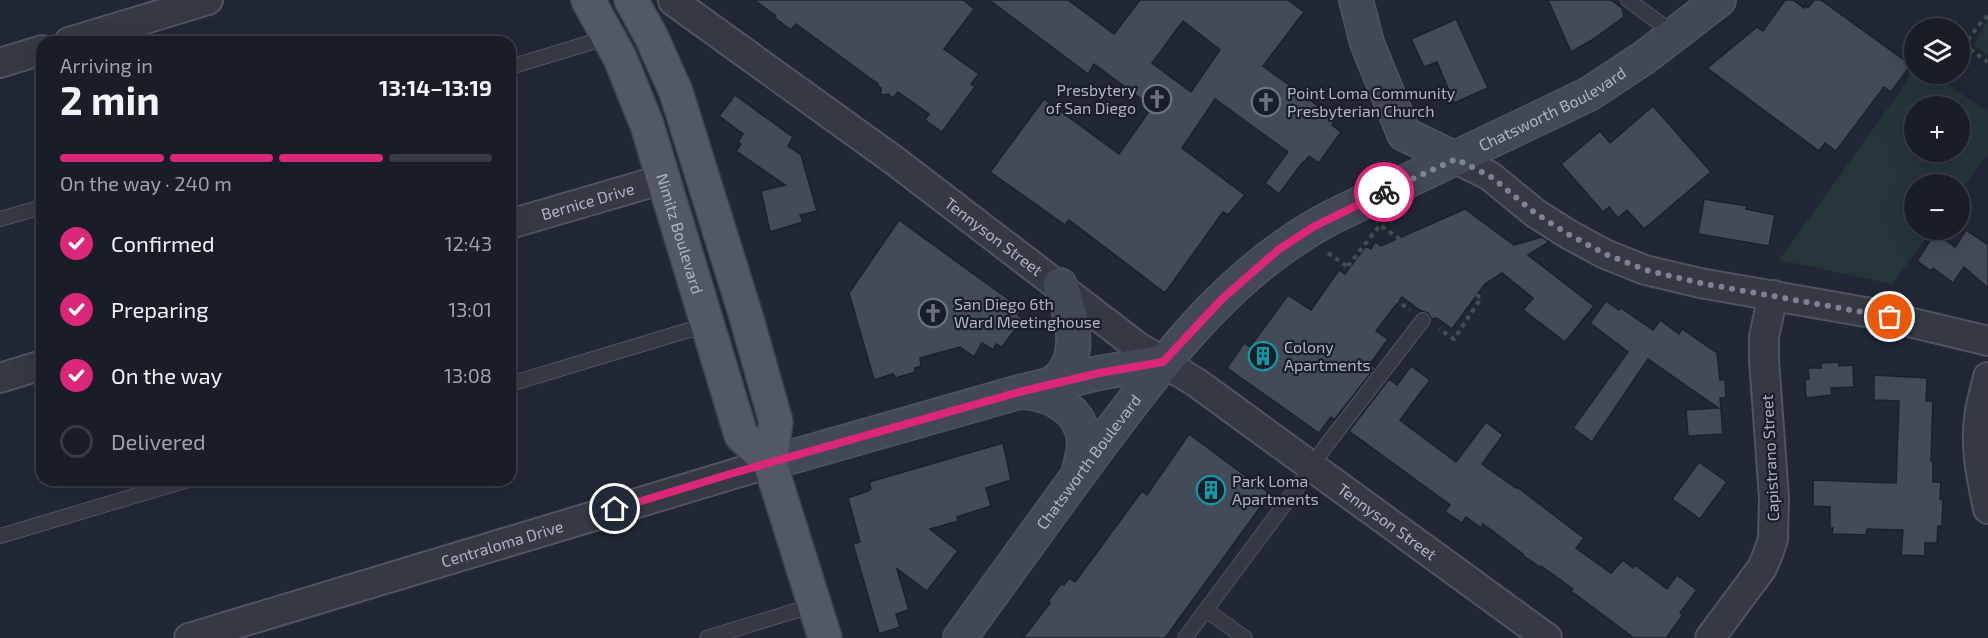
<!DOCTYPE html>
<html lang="en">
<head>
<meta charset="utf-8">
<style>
	body { margin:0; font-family:"Exo 2",sans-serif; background:#22262f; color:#f1f3f6; height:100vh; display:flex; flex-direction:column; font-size:22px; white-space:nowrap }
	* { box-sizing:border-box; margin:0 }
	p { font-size:20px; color:#9fa2a7 }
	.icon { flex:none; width:33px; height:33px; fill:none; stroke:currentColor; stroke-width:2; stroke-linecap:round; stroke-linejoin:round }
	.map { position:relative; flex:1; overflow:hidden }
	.details { position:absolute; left:36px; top:36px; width:480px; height:450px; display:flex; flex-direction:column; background:#191d27; border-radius:18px; box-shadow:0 6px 24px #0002,0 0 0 2px #373b44 }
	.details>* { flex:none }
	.buttons { position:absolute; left:1904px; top:18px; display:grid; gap:12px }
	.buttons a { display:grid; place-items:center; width:66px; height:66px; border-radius:50%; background:#191d27; box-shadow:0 6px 24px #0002,0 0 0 2px #373b44; font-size:30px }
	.pin { position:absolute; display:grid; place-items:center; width:51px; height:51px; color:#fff; margin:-26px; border:3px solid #fff; border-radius:50%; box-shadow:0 2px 6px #0007 }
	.courier { position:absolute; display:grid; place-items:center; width:60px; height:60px; margin:-30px; border:4px solid #db2777; border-radius:50%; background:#fff; color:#222; box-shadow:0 2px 8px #0007 }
	.overview em { font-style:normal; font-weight:700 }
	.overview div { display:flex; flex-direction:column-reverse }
	.overview { display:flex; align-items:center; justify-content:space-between; height:102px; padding:0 24px }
	h1 { font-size:39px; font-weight:700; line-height:45px }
	.bar { display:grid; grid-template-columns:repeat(4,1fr); gap:9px 6px; align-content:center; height:72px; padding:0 24px }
	.bar i { height:8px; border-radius:4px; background:#373b44 }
	.bar .on { background:#db2777 }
	.bar p { grid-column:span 4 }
	ol { padding:0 24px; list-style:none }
	li { display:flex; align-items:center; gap:18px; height:66px }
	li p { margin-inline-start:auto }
	li .icon { padding:6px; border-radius:50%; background:#db2777; color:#fff; stroke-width:4 }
	li:last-child { color:#9fa2a7 }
	li i { width:33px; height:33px; border:3px solid #373b44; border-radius:50% }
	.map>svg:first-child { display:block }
</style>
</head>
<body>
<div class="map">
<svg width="1988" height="638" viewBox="0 0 1988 638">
	<rect width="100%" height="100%" fill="#212734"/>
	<!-- green -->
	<g fill="#263538" fill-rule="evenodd">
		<path d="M1987,20H1988V56L1974,45Z"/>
		<path d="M1914,69V74H1933L1988,112V153L1959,193V184H1914V230H1932L1892,284L1779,260L1902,89ZM1914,106H1959V152H1914Z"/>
	</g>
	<!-- building -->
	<g fill="#434a58" stroke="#1c202b" stroke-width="1.5" fill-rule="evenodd">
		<path d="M754,0H963L974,9L944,49L979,74L971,84L975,87L942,132L925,120L929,114L898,92L893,98L888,94L881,95V88L877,85L878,84L796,24L791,30L775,18L776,16Z"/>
		<path d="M989,0H1068L1114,34L1140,0H1288L1304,12L1263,66L1336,119L1332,125L1341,132L1319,163L1309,156L1304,163L1303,162L1279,194L1265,183L1288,152L1215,99L1182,148L1245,195L1228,215L1223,212L1165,293L1069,220L1065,225L990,172L1044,99L1119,154L1152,107L1094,64L1088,74ZM1183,21L1220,50L1191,92L1152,63Z"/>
		<path d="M1548,0H1611L1622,8L1624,17L1592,40L1571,52Z"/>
		<path d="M1785,0H1793L1804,8L1805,6L1808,8L1814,0H1821L1911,65L1891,92L1884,87L1836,151L1825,143L1819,151L1707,68L1757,27L1763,31Z"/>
		<path d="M1456,19L1488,88L1454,103L1437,62L1424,67L1411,39Z"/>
		<path d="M735,95L793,137L788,146L801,155L817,211L800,215L803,222L770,232L761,191L785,185L736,151L741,144L738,142L743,134L719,116Z"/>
		<path d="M1653,106L1711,172L1644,229L1627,210L1618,218L1609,207L1603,212L1561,164L1600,131L1610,143Z"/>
		<path d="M1704,199L1747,206L1746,209L1775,215L1769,246L1698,234Z"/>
		<path d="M1465,209L1514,245L1542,237L1549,242L1528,255L1594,306L1565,342L1523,310L1533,298L1502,273L1485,284L1452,329L1437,318L1432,319L1428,313L1421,311L1402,297L1376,331L1388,339L1370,364L1375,368L1334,420L1331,417L1319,433L1227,368L1244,343L1250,347L1288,295L1311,310L1339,270L1345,274L1366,246L1371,249L1375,242L1381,246Z"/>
		<path d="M899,220L1022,309L1018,315L1023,319L1002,347L996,344L993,350L982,343L974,357L960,347L920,358L921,366L915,368V372L896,378L893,374L874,380L849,293Z"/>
		<path d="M1966,230L1988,245V288L1964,267L1953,283L1933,268L1931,271L1917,261L1935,233L1955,247Z"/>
		<path d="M1606,301L1619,310L1621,308L1653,330L1660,320L1679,334L1682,329L1717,353L1720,380L1725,379L1726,398H1720L1723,434L1688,436L1686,410L1718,408L1648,359L1592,442L1573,428L1628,352L1590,323Z"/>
		<path d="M1839,362V366L1853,365L1854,387L1831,388L1832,395L1806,398L1805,380L1809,379L1808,368H1821V363Z"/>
		<path d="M1411,366L1430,380L1400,420L1456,462L1486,422L1503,435L1482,464L1516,488L1517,487L1584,538L1576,548L1611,573L1623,560L1633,568L1635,565L1667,589L1677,575L1697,590L1680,613L1683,615L1666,638H1634L1571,591L1573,589L1541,566L1540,567L1522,555L1523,554L1483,524L1481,528L1466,517L1462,523L1445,512L1450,505L1349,431L1389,379L1397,385Z"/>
		<path d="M1874,375L1927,378L1926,401H1933L1931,461H1933V482H1941L1940,499H1943L1942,526H1938L1937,543H1925V556L1901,555L1903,530L1867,529L1866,535L1832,534L1833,528H1830V507L1813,506V480L1896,483L1899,401L1874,400Z"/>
		<path d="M1189,434L1270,494L1165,638H1023L1050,603L1048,601L1061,584L1064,585L1069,578L1075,582L1142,491L1147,495Z"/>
		<path d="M1003,443L1011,480L986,488L991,506L957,517L958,521L930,529L958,551L927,591L897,569L909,610L896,614L900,627L879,634L853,544L860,542L848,498L868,491V490L871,489L869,482Z"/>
		<path d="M1699,462L1727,482L1700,519L1672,499Z"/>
	</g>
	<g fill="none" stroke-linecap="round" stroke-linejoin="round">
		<!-- lane casing -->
		<g stroke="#4f545f" stroke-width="16">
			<g id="lane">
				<path d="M1628,0L1675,34"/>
				<path d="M510,67L609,37"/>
				<path d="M0,219L42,207"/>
				<path d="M510,384L709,324"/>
				<path d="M0,536L188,480"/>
				<path d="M1206,610L1245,638"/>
				<path d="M707,638L814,605"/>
				<path d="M1185,638L1296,489L1325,447L1423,320"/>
			</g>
		</g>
		<!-- street casing -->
		<g stroke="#4f545f" stroke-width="32">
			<g id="street">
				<path id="s1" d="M673,1L895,161L1137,346L1197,383L1547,638"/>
				<path d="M69,42L208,0"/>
				<path d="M0,63L42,50"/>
				<path d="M1456,159L1490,176L1535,213L1568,234L1605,254L1645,270L1700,283L1871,313L1988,341"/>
				<path id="s2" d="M510,224L664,179"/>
				<path d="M1988,377C1985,391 1980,405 1979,419C1975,449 1982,480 1988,509"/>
				<path d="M0,378L42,365"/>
				<path id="s3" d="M189,638L770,463"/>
				<path d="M1710,638L1762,568L1768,554L1773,539L1774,498L1764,360V337L1773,295"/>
			</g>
		</g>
		<!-- secondary casing -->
		<g stroke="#4f545f" stroke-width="36">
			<g id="secondary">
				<path d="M1356,0L1367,43L1404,134L1456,159"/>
				<path d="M1051,384C1086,363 1072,315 1060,285"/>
				<path d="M1021,392C1050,393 1083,409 1084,443C1084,453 1080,465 1078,475"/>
				<path d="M770,463L1019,392L1099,373L1163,362"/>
				<path id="s4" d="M960,638C1008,572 1055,506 1104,440C1170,353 1233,269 1332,217L1589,94L1645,57L1719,0"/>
			</g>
		</g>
		<!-- primary casing -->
		<g stroke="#3e424e" stroke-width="36">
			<g id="primary">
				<path id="s5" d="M588,0L620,58L647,125L741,435L770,463"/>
				<path d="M631,0L651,36L676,92L746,316L776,422L770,463L825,638"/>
			</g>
		</g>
		<!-- path -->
		<g stroke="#425054" stroke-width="4" stroke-dasharray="4.5 4.5" stroke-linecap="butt">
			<path d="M1988,16L1983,20L1964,45L1988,62"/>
			<path d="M1328,253L1410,310"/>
			<path d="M1348,266L1380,225L1481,298L1454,339L1439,329"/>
		</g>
		<!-- lane -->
		<use href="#lane" stroke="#343944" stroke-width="14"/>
		<!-- street -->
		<use href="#street" stroke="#343944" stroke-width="28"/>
		<!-- secondary -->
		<use href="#secondary" stroke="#434857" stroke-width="33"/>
		<!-- primary -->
		<use href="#primary" stroke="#525865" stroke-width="33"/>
	</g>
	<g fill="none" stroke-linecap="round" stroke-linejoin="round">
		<!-- done -->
		<path stroke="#7d8390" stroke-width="6" stroke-dasharray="0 10.8" d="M1384,192L1456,159L1490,176L1535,213L1568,234L1605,254L1646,270L1700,283L1890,317"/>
		<!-- route -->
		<path stroke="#db2777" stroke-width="8" d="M615,509L730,474L1019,392L1099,373L1163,362L1222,299L1278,250L1313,227L1384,192"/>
	</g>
	<!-- icons -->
	<defs>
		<g id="church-ring" transform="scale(1.5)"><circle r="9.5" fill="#1a1e29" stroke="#6b7280" stroke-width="1.5"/><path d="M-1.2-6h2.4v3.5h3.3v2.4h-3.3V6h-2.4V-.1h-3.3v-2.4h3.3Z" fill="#6b7280"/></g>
		<g id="building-ring" transform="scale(1.5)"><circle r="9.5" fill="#1a1e29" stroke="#0f9aa8" stroke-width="1.5"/><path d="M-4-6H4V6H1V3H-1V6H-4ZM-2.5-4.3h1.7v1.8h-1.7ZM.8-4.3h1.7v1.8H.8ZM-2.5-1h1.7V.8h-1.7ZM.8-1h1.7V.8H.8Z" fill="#0f9aa8"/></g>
	</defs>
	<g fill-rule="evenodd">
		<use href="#church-ring" x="1157" y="99"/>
		<use href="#church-ring" x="1266" y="102"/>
		<use href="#church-ring" x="933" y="313"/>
		<use href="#building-ring" x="1263" y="356"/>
		<use href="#building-ring" x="1211" y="490"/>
	</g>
	<g text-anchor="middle" stroke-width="4.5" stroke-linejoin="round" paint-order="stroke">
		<!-- poi labels -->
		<g font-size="16" fill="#aeb4c1" stroke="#1a1e29" text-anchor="start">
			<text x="1136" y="96" text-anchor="end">Presbytery<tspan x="1136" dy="18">of San Diego</tspan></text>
			<text x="1287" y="99">Point Loma Community<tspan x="1287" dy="18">Presbyterian Church</tspan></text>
			<text x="954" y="310">San Diego 6th<tspan x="954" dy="18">Ward Meetinghouse</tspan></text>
			<text x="1284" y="353">Colony<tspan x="1284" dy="18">Apartments</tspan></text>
			<text x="1232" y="487">Park Loma<tspan x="1232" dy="18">Apartments</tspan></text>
		</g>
		<!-- street labels -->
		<g font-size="16" fill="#aeb4c1" stroke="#1a1e29">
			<text dy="6" stroke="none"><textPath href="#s4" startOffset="812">Chatsworth Boulevard</textPath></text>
			<text dy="6" stroke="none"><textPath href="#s2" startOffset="81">Bernice Drive</textPath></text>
			<text dy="6" stroke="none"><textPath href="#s5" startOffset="252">Nimitz Boulevard</textPath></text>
			<text dy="6" stroke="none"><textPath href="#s1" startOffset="398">Tennyson Street</textPath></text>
			<text transform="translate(1770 458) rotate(-93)" y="6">Capistrano Street</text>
			<text dy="6" stroke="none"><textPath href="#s4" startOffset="218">Chatsworth Boulevard</textPath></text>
			<text dy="6" stroke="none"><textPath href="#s1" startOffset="884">Tennyson Street</textPath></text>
			<text dy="6" stroke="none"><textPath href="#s3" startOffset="327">Centraloma Drive</textPath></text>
		</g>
	</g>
</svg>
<div class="buttons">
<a><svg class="icon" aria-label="layers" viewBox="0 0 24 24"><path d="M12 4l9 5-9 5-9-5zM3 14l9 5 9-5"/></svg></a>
<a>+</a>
<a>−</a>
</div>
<div class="pin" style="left:1890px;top:317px;background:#ea580c"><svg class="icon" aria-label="bag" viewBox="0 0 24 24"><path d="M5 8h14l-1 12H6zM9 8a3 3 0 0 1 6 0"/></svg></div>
<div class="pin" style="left:615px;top:509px;background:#1f2937"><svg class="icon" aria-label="home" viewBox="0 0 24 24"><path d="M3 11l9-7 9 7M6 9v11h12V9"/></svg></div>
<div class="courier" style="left:1384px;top:192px"><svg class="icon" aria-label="bike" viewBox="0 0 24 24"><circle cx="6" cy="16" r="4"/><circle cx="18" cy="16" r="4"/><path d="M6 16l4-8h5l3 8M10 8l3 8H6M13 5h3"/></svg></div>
<section class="details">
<div class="overview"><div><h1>2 min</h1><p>Arriving in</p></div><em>13:14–13:19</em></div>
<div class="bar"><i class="on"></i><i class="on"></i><i class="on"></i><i></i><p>On the way · 240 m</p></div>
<ol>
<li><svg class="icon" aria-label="check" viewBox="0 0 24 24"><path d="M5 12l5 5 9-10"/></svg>Confirmed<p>12:43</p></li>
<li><svg class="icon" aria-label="check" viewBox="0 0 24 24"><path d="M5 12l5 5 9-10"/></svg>Preparing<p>13:01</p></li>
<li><svg class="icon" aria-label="check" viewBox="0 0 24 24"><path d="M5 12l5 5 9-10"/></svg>On the way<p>13:08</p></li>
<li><i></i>Delivered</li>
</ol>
</section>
</div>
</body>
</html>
